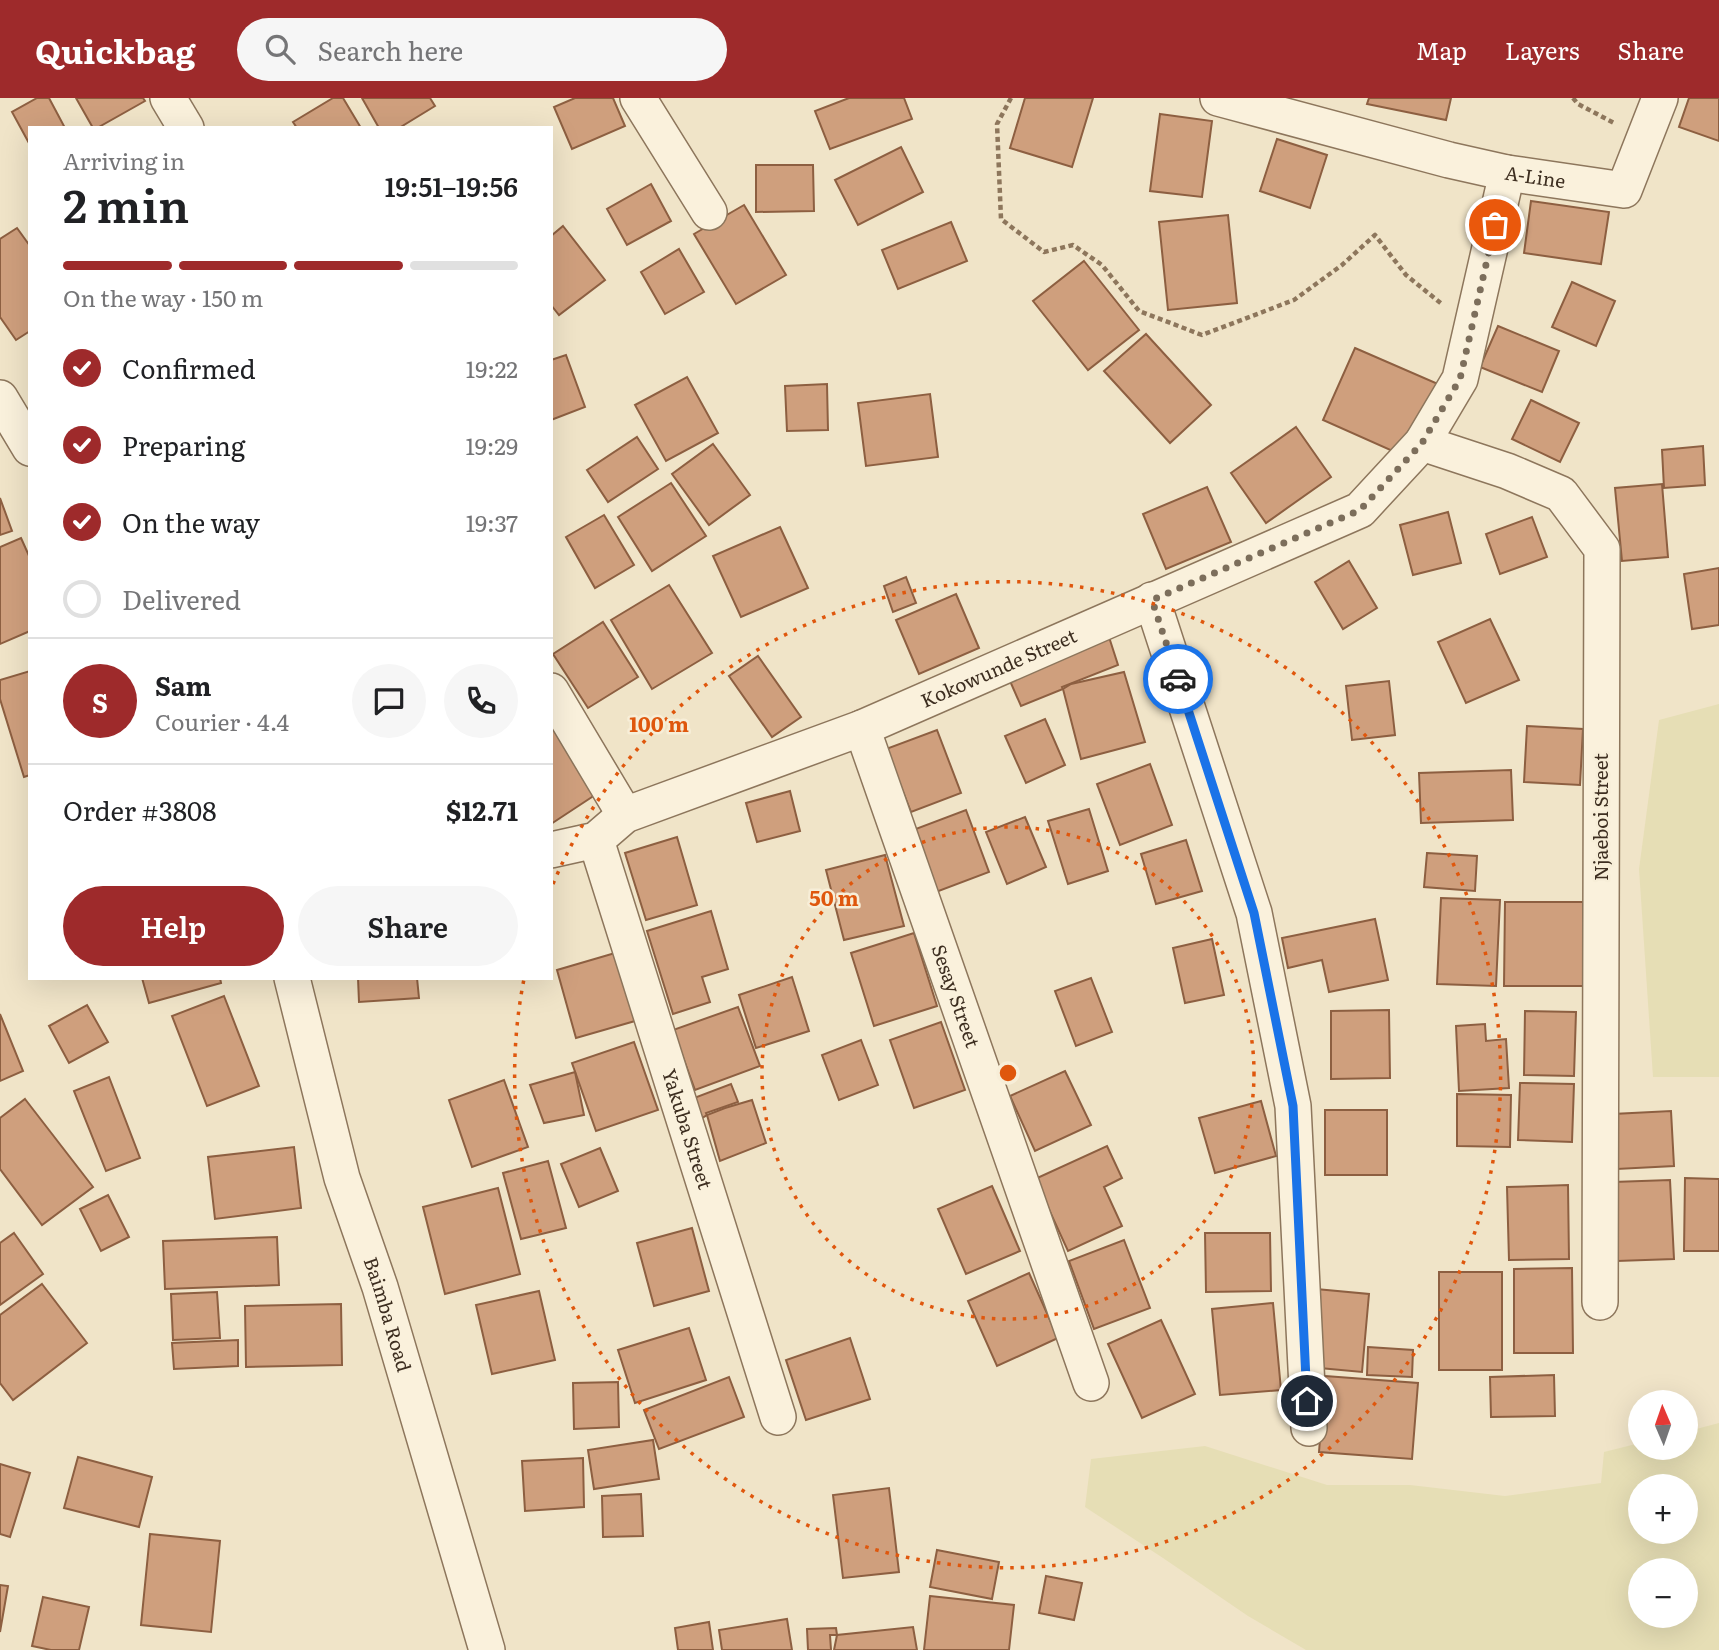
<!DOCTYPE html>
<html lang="en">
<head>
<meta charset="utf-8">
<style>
	body { margin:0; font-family:Literata,serif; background:#f6f6f6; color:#202124; height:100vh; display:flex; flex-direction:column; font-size:26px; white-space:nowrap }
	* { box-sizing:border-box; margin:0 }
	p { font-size:23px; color:#757577 }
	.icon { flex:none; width:38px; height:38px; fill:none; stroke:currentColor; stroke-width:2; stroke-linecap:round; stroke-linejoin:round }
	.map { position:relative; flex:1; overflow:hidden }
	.sheet { position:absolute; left:28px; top:28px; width:525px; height:854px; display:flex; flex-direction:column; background:#fff; border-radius:0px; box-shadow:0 7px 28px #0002 }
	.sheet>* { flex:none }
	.needle { width:46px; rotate:358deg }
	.fabs { position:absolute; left:1628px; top:1292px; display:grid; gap:14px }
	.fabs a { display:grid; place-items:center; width:70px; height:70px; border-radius:50%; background:#fff; box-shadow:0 7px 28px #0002; font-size:35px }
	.pin { position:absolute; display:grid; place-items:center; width:60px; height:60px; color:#fff; margin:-30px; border:4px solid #fff; border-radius:50%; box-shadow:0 2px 7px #0007 }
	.courier { position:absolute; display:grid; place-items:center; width:70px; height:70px; margin:-35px; border:5px solid #1a73e8; border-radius:50%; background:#fff; color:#222; box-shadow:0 2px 9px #0007 }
	.overview em { font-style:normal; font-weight:600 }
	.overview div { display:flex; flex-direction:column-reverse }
	.overview { display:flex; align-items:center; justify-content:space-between; height:119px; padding:0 35px }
	h1 { font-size:46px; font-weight:600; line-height:52px }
	.bar { display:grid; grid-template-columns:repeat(4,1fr); gap:10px 7px; align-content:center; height:84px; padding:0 35px }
	.bar i { height:9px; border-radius:5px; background:#e0e0e0 }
	.bar .active { background:#9e2a2b }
	.bar p { grid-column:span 4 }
	.line { display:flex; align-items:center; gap:18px; padding:0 35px; border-top:2px solid #e0e0e0 }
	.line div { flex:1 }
	.round { display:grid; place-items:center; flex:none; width:74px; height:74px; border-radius:37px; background:#f6f6f6 }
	ol { padding:0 35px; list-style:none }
	li { display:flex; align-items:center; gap:21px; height:77px }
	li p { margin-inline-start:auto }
	li .icon { padding:7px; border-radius:50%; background:#9e2a2b; color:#fff; stroke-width:4 }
	li:last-child { color:#757577 }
	li i { width:38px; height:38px; border:4px solid #e0e0e0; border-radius:50% }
	.action { display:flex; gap:14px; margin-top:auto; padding:14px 35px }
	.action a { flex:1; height:80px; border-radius:42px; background:#9e2a2b; color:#fff; font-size:28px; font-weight:600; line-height:80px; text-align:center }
	.action a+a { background:#f6f6f6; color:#202124 }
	header { display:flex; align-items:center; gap:42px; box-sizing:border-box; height:98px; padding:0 35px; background:#9e2a2b; color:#fff }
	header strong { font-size:33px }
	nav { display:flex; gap:38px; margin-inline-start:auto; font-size:24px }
	.search { width:490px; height:63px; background:#f6f6f6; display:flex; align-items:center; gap:18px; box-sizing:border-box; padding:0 24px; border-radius:38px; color:#757577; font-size:26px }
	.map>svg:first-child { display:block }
</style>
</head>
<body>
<header>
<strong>Quickbag</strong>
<div class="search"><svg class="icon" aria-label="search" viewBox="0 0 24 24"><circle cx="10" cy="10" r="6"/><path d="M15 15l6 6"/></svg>Search here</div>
<nav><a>Map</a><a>Layers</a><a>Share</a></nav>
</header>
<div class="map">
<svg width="1719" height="1552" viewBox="0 0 1719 1552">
	<rect width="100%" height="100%" fill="#f0e4c8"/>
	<!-- farmland -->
	<g fill="#e6deb5" fill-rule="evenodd">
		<path d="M1719,606V979H1653L1639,771L1659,622Z"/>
		<path d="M1719,1325V1552H1306L1248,1518L1163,1460L1085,1409L1091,1361L1205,1348L1327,1387H1410L1505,1398L1601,1385L1604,1354L1640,1345V1349H1685V1334ZM1640,1388H1685V1433H1640ZM1640,1472H1685V1517H1640Z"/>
	</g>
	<!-- building -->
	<g fill="#cf9f7d" stroke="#8d5f41" stroke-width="2">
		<path d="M37,0H49L65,30H30V47L12,14Z"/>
		<path d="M76,0H143L145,3L97,30H93Z"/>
		<path d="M333,0H343L361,30H297L293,24Z"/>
		<path d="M362,0H430L435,8L399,30H379Z"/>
		<path d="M575,0H613L625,28L572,51L554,9Z"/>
		<path d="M849,0H904L912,21L830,51L815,13Z"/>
		<path d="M1025,0H1093L1072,69L1010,50Z"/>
		<path d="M1369,0H1451L1446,22L1367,6Z"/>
		<path d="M1689,0H1719V43L1679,29Z"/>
		<path d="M1160,16L1212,23L1202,99L1150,93Z"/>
		<path d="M1277,41L1327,57L1310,110L1260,93Z"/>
		<path d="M901,49L923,94L858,127L835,82Z"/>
		<path d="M756,67H813L814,113L756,114Z"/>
		<path d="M651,86L671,123L627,147L607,111Z"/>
		<path d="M1531,103L1609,114L1601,166L1524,155Z"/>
		<path d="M744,107L786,177L736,206L694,136Z"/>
		<path d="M1228,117L1237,205L1168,212L1159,124Z"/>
		<path d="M951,124L967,163L898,191L882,152Z"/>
		<path d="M563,128L605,182L559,217L551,207V138Z"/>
		<path d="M17,130L30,148V233L16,242L0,219V141Z"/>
		<path d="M679,151L704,194L665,216L641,174Z"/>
		<path d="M1084,163L1139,232L1088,272L1033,203Z"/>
		<path d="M1572,184L1615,203L1596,248L1552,229Z"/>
		<path d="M1498,228L1559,253L1542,294L1480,269Z"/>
		<path d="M1146,236L1211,307L1170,345L1104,273Z"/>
		<path d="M1355,250L1438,286L1406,359L1323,322Z"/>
		<path d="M566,257L585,309L551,322V262Z"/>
		<path d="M687,279L718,335L666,363L635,307Z"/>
		<path d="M827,286L828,332L787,333L785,288Z"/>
		<path d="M930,296L938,359L866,368L858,305Z"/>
		<path d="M1531,302L1579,325L1560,364L1512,341Z"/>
		<path d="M1296,329L1331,379L1266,425L1231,375Z"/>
		<path d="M637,339L658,371L608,404L587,372Z"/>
		<path d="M713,346L750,397L709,427L672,376Z"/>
		<path d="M1703,348L1705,387L1664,390L1662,352Z"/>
		<path d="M671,385L706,438L652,473L618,419Z"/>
		<path d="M1662,386L1668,459L1622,463L1615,390Z"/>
		<path d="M1207,389L1231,444L1166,471L1143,416Z"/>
		<path d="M0,400L12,433L0,437Z"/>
		<path d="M1448,414L1461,465L1413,477L1400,427Z"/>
		<path d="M604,417L634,467L595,490L566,439Z"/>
		<path d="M1532,419L1547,459L1500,476L1486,436Z"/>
		<path d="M780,429L808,490L741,519L713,458Z"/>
		<path d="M21,440L30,460V533L0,546V449Z"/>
		<path d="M1349,463L1377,510L1343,531L1315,484Z"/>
		<path d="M1719,470V527L1692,531L1684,476Z"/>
		<path d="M906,479L916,505L893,514L884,488Z"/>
		<path d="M669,487L712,555L652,591L611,522Z"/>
		<path d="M956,496L979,550L919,576L896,522Z"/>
		<path d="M1490,521L1519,582L1466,605L1438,544Z"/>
		<path d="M603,524L638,579L588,610L553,556Z"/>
		<path d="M1109,539L1118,567L1062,589L1063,591L1021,608L1010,583Z"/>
		<path d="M758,558L801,619L772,639L729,578Z"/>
		<path d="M30,573V677L24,679L0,601V582Z"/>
		<path d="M1124,574L1145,644L1081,661L1063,591L1071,586Z"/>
		<path d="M1389,583L1395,637L1352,642L1346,588Z"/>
		<path d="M1045,621L1065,667L1026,685L1005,638Z"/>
		<path d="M551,625L598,695L551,726Z"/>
		<path d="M1527,628L1583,631L1580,687L1524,684Z"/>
		<path d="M937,632L961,695L911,714L886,651Z"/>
		<path d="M1150,666L1172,727L1120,747L1097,686Z"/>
		<path d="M1511,672L1513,722L1421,725L1419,675Z"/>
		<path d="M790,693L800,733L757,744L746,705Z"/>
		<path d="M1089,711L1108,773L1068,786L1048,723Z"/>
		<path d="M966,712L989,774L936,794L913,732Z"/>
		<path d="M1025,719L1046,769L1007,786L986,734Z"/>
		<path d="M677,739L697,807L646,822L625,755Z"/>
		<path d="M1186,742L1202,793L1156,806L1141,756Z"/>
		<path d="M1427,755L1477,758L1475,793L1424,789Z"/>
		<path d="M885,757L904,828L844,842L826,772Z"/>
		<path d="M1441,800L1500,802L1496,888L1437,886Z"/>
		<path d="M1505,804H1583V888H1504Z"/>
		<path d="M711,813L728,871L702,879L710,904L673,916L647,833Z"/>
		<path d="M1375,821L1388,882L1329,894L1322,862L1288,870L1282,840Z"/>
		<path d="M914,835L937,908L874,928L851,855Z"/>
		<path d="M1212,841L1224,897L1185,905L1173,850Z"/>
		<path d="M615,855L635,923L576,940L557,872Z"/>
		<path d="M792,879L809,933L756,950L739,897Z"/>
		<path d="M142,880H220L221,885L149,905Z"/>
		<path d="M358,880H417L419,900L359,904Z"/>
		<path d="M1091,880L1112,934L1076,948L1055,893Z"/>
		<path d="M224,898L259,988L207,1008L172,918Z"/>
		<path d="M87,907L108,944L69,965L49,928Z"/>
		<path d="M738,909L760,968L695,992L673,932Z"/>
		<path d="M1389,912L1390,980L1331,981V913Z"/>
		<path d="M1525,913L1576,914L1574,978L1524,977Z"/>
		<path d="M0,916L23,973L0,983Z"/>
		<path d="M941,924L965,992L914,1010L890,942Z"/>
		<path d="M1485,926L1486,943L1506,941L1509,990L1459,993L1456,928Z"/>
		<path d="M861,942L878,987L839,1002L822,957Z"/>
		<path d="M634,944L658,1012L596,1033L572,965Z"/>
		<path d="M1065,973L1091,1027L1035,1053L1010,998Z"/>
		<path d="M575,974L584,1017L544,1025L530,987Z"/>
		<path d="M109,979L140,1060L106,1073L74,993Z"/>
		<path d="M504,982L528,1049L472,1069L449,1002Z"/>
		<path d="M1520,985L1574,986L1572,1044L1518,1042Z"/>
		<path d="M731,986L738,1004L706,1015L707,1017L702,1020L694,1000Z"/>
		<path d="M1457,996L1511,997L1510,1049L1457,1048Z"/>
		<path d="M25,1001L93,1089L42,1127L0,1071V1020Z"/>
		<path d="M752,1002L766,1045L720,1063L707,1017L725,1010Z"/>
		<path d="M1261,1003L1276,1058L1215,1075L1199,1020Z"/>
		<rect x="1325" y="1012" width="62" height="65"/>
		<path d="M1671,1013L1674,1068L1617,1071L1613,1016Z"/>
		<path d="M1107,1048L1122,1080L1104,1089L1122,1128L1068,1153L1035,1081Z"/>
		<path d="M294,1049L301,1110L215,1121L208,1059Z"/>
		<path d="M600,1050L618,1093L579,1109L561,1066Z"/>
		<path d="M548,1063L566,1130L521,1141L503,1075Z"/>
		<path d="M1685,1080L1719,1081V1153H1684Z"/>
		<path d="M1670,1082L1674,1161L1617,1163L1613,1084Z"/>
		<path d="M1568,1087L1569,1161L1509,1162L1507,1089Z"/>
		<path d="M992,1088L1020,1153L966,1176L938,1111Z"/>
		<path d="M498,1090L520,1176L445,1196L423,1109Z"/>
		<path d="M108,1097L129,1139L101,1153L80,1111Z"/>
		<path d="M692,1130L709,1193L654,1208L637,1145Z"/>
		<path d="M14,1135L43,1176L0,1207V1145Z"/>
		<path d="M1205,1135H1270L1271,1193L1206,1194Z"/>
		<path d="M277,1139L279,1187L165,1191L163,1143Z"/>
		<path d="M1124,1142L1150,1210L1094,1231L1069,1163Z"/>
		<path d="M1572,1170L1573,1255H1514V1171Z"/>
		<rect x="1439" y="1174" width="63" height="98"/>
		<path d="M1029,1175L1058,1240L997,1268L968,1203Z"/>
		<path d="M42,1186L87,1245L13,1302L0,1285V1217Z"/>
		<path d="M1316,1191L1369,1196L1362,1274L1309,1269Z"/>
		<path d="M539,1193L555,1262L492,1276L476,1207Z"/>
		<path d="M217,1194L220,1240L173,1242L171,1196Z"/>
		<path d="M1273,1205L1281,1292L1220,1297L1212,1211Z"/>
		<path d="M341,1206L342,1267L246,1269L245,1208Z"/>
		<path d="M1161,1222L1195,1296L1142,1320L1108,1246Z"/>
		<path d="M689,1230L706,1282L635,1305L618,1252Z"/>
		<path d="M850,1240L870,1301L806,1322L786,1262Z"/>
		<path d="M238,1242V1268L174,1271L172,1245Z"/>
		<path d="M1368,1249L1413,1252L1412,1279L1367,1277Z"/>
		<path d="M1554,1277L1555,1318L1491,1319L1490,1279Z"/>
		<path d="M1325,1278L1418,1285L1412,1361L1319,1354Z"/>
		<path d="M729,1279L744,1319L659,1351L644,1312Z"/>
		<path d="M618,1284L619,1329L574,1331L573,1285Z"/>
		<path d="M653,1342L659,1381L594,1391L588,1352Z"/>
		<path d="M78,1359L152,1379L139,1429L64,1410Z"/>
		<path d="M583,1360L584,1409L525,1413L522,1363Z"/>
		<path d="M0,1366L30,1375L10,1439L0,1436Z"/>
		<path d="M889,1390L899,1474L843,1480L833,1397Z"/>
		<path d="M641,1396L643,1438L603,1439L602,1398Z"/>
		<path d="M150,1436L220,1443L211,1534L141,1527Z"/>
		<path d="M937,1452L999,1464L992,1501L930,1489Z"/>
		<path d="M1046,1478L1082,1485L1074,1522L1039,1515Z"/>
		<path d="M0,1487L8,1488L0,1534Z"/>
		<path d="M930,1498L1014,1507L1009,1552H924Z"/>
		<path d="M43,1499L89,1509L79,1552H51L32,1548Z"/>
		<path d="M787,1521L792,1552H722L719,1532Z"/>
		<path d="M709,1524L713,1552H678L675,1530Z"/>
		<path d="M913,1529L917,1552H834L837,1537Z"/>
		<path d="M836,1530L837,1537H830L831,1552H808L807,1531Z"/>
	</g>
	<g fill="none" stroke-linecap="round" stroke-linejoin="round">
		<!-- minor casing -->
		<g stroke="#8d765c" stroke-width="38">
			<g id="minor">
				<path d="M168,0L186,30"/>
				<path d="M638,0L709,114"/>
				<path id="s1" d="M1218,0L1449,62L1507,75L1624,92L1660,0"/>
				<path d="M0,300L30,350"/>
				<path d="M1422,345L1507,373L1561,396L1602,451L1600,1204"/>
				<path d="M1152,502L1254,815L1293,1008L1309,1330"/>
				<path d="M551,593L625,717"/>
				<path id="s2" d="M862,630L1091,1285"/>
				<path id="s3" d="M596,742L778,1319"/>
				<path id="s4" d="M551,752L596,742L625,717L862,630L1360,412L1422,345L1460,281L1507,75"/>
				<path id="s5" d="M292,880L342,1080L380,1189L487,1552"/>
			</g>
		</g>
		<!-- path -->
		<g stroke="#8d765c" stroke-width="4.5" stroke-dasharray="5 3.5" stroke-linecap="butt">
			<path d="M1011,0L997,26L1001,121L1044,154L1073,147L1102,167L1139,213L1202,237L1294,202L1342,167L1375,137L1406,177L1443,207"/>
			<path d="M1573,0L1578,6L1614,25"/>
		</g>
		<!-- minor -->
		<use href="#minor" stroke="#faf1dc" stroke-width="35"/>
	</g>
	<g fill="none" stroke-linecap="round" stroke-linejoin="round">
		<!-- done -->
		<path stroke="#7c6e5b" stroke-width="7" stroke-dasharray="0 12.6" d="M1178,581L1152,502L1360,412L1422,345L1460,281L1495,127"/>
		<!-- route -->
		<path stroke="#1a73e8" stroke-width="9" d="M1178,581L1254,815L1293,1008L1307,1303"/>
	</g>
	<!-- distance rings -->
	<g fill="none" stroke="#df570d" stroke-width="3.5" stroke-dasharray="3.5 7">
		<circle cx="1008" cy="975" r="246"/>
		<path d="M553 786A493 493 0 1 1 524 881"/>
	</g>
	<g text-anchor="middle" stroke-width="5" stroke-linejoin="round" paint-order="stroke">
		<!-- street labels -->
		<g font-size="19" fill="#3d2e20" stroke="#f7eed8">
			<text dy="7" stroke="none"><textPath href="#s1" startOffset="327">A-Line</textPath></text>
			<text dy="7" stroke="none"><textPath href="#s4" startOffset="486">Kokowunde Street</textPath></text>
			<text transform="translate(1601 719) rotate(-90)" y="7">Njaeboi Street</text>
			<text dy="7" stroke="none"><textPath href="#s2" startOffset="284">Sesay Street</textPath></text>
			<text dy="7" stroke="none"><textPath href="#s3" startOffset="303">Yakuba Street</textPath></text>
			<text dy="7" stroke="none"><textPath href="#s5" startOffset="350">Baimba Road</textPath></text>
		</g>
	</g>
	<circle cx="1008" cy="975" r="10" fill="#df570d" stroke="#f7eed8" stroke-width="3.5"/>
	<g font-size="21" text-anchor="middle" font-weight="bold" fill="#df570d" stroke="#f7eed8" stroke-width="5" stroke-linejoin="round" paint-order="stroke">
		<text x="659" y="634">100 m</text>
		<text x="834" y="808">50 m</text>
	</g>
</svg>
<div class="fabs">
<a><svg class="needle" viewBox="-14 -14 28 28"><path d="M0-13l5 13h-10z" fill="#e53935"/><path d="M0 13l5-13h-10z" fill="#757577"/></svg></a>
<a>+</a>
<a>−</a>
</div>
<div class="pin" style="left:1495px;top:127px;background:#ea580c"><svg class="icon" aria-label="bag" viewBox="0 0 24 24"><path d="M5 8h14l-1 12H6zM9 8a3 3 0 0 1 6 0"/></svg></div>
<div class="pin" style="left:1307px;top:1303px;background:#1f2937"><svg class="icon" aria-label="home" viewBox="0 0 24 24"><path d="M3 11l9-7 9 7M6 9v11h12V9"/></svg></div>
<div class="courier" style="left:1178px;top:581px"><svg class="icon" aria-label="car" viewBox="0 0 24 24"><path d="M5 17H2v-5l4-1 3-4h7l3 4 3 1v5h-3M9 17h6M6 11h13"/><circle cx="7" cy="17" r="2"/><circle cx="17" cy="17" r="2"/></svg></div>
<section class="sheet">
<div class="overview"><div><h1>2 min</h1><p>Arriving in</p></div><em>19:51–19:56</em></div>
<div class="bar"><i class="active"></i><i class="active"></i><i class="active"></i><i></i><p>On the way · 150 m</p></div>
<ol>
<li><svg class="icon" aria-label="check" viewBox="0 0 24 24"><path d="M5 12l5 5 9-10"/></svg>Confirmed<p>19:22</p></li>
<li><svg class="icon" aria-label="check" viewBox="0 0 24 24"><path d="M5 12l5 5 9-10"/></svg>Preparing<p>19:29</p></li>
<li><svg class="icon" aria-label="check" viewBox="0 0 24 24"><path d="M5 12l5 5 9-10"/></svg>On the way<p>19:37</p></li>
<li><i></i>Delivered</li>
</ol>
<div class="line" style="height:126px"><b class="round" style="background:#9e2a2b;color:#fff">S</b><div><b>Sam</b><p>Courier · 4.4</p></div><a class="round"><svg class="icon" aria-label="chat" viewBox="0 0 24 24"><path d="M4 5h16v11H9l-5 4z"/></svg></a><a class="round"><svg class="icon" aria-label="phone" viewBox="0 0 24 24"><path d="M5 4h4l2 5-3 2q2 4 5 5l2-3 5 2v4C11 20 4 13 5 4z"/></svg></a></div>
<div class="line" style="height:91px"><div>Order #3808</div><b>$12.71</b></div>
<div class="action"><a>Help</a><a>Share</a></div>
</section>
</div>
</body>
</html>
